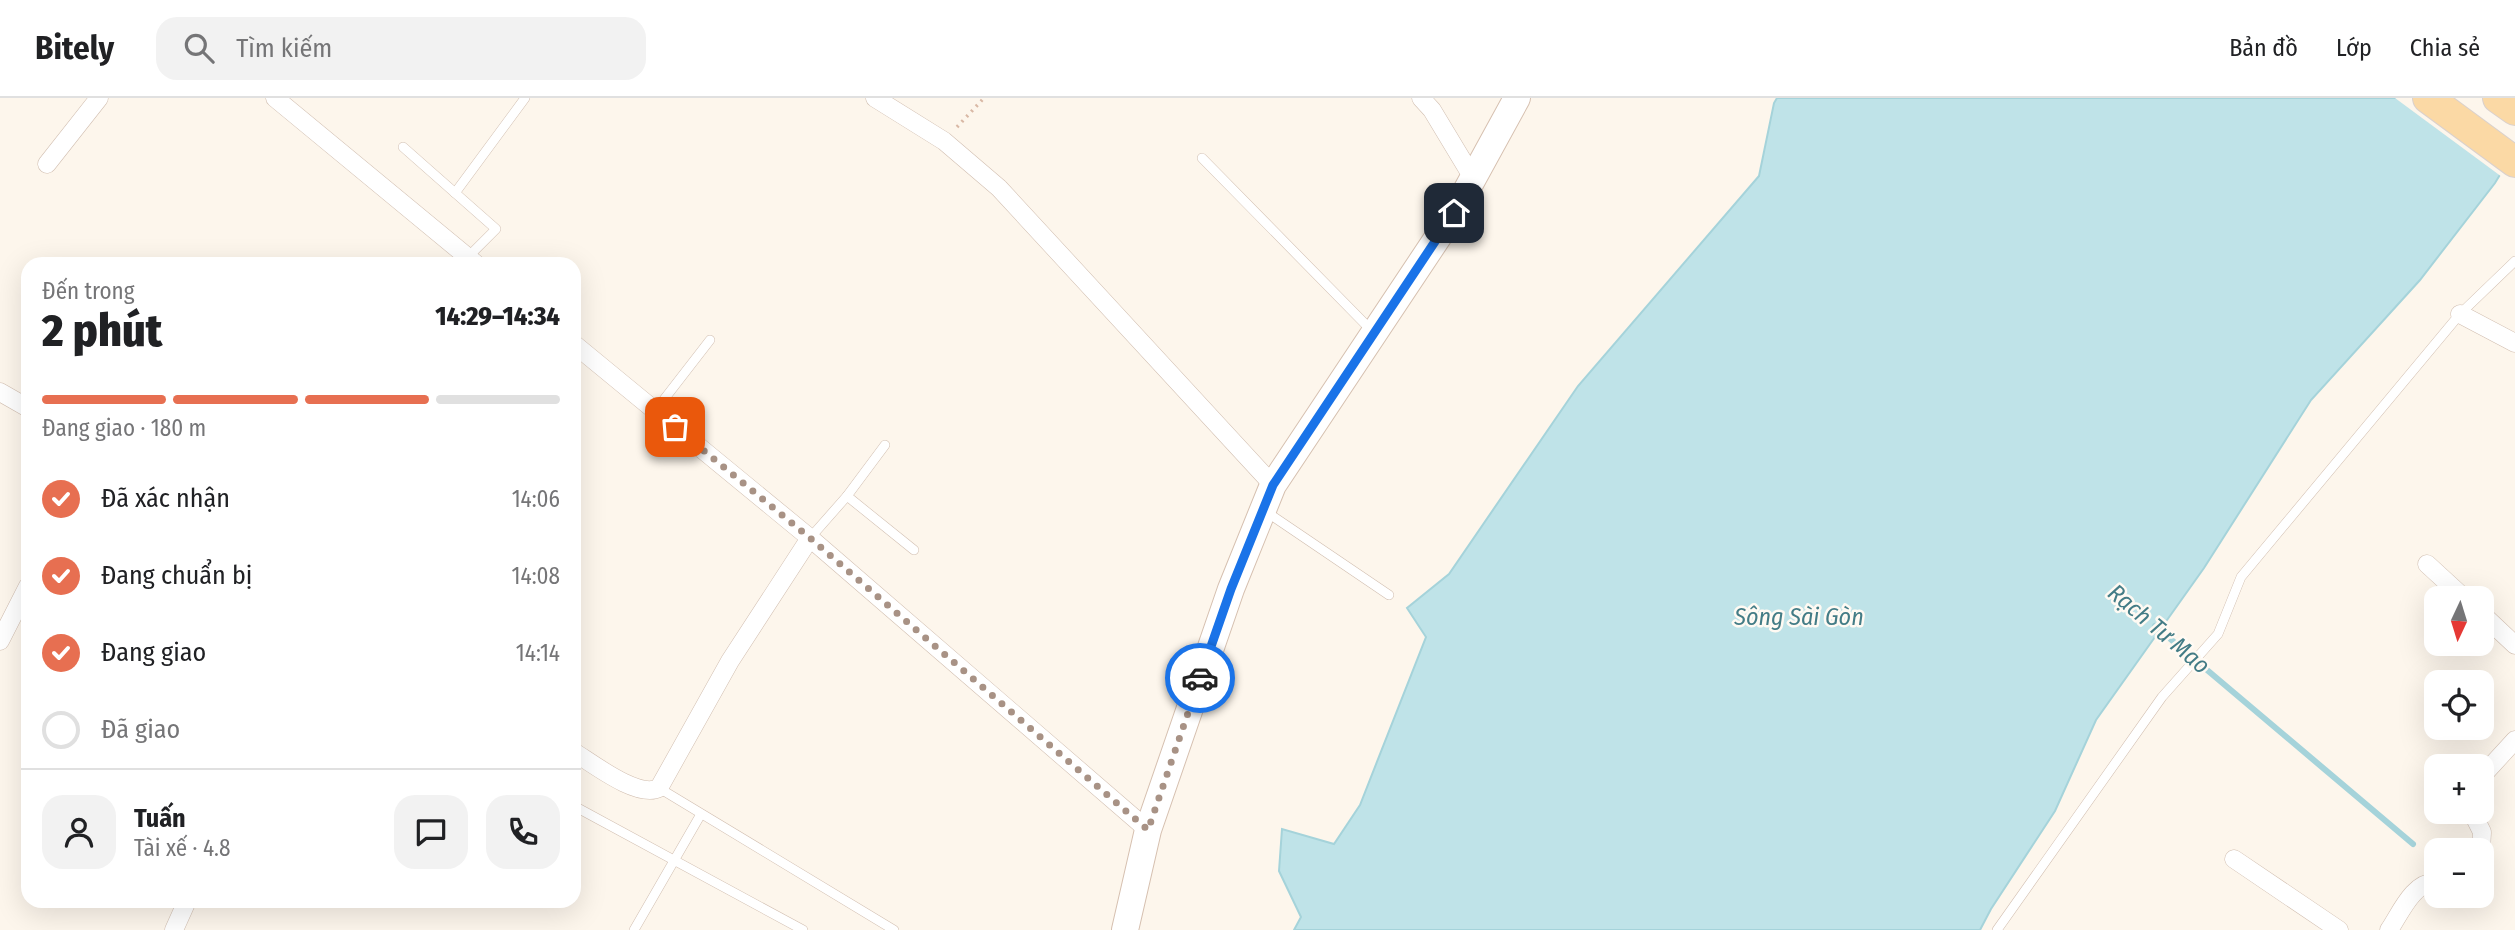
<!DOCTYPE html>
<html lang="vi">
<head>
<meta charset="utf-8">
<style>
	body { margin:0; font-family:"Fira Sans Condensed",sans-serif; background:#f2f2f2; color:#202124; height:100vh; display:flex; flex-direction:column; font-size:26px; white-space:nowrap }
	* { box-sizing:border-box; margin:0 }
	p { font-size:23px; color:#757577 }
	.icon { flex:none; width:38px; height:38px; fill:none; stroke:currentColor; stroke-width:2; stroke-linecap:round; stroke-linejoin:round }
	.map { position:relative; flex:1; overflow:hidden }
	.drawer { position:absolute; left:21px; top:159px; width:560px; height:651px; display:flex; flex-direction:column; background:#fff; border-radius:21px; box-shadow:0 7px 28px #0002 }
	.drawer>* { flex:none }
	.needle { width:46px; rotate:184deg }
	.tools { position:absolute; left:2424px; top:488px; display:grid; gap:14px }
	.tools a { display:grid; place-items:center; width:70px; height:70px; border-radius:14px; background:#fff; box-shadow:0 7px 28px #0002; font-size:35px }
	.pin { position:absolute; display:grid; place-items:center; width:60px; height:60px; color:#fff; margin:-30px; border-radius:14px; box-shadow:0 4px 10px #0006 }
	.courier { position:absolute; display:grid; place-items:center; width:70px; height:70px; margin:-35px; border:5px solid #1a73e8; border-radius:50%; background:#fff; color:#222; box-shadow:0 2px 9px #0007 }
	.overview em { font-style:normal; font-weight:800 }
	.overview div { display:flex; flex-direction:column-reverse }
	.overview { display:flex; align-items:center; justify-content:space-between; height:119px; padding:0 21px }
	h1 { font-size:46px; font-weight:800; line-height:52px }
	.bar { display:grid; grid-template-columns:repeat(4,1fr); gap:10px 7px; align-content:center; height:84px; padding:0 21px }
	.bar i { height:9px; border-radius:5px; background:#e0e0e0 }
	.bar .on { background:#e76f51 }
	.bar p { grid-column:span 4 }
	.line { display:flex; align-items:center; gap:18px; padding:0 21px; border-top:2px solid #e0e0e0 }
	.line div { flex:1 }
	.round { display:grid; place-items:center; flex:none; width:74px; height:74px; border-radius:21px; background:#f2f2f2 }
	ol { padding:0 21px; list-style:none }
	li { display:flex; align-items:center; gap:21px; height:77px }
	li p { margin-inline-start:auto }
	li .icon { padding:7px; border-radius:50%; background:#e76f51; color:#fff; stroke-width:4 }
	li:last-child { color:#757577 }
	li i { width:38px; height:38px; border:4px solid #e0e0e0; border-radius:50% }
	header { display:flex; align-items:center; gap:42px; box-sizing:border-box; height:98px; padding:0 35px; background:#fff; border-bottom:2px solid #e0e0e0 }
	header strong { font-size:33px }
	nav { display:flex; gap:38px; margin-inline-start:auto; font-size:24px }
	.search { width:490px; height:63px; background:#f2f2f2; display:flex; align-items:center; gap:18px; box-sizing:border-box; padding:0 24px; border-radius:21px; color:#757577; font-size:26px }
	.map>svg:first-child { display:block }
</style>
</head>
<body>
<header>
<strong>Bitely</strong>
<div class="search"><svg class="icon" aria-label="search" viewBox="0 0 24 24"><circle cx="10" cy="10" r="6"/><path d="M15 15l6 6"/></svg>Tìm kiếm</div>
<nav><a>Bản đồ</a><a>Lớp</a><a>Chia sẻ</a></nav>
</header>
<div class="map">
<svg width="2515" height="832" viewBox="0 0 2515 832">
	<rect width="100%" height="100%" fill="#fdf6ec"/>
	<!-- water -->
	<path fill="#bfe3e8" stroke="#a5d3da" stroke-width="2" d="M1777,0H2515V52L2495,85L2420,182L2311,302L2204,470L2096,622L2055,713L1991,811L1980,832H1294L1301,819L1279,773L1282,731L1334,746L1360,707L1426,539L1407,510L1449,476L1578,288L1759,78L1774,5Z"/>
	<!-- pier -->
	<path fill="#fdf6ec" d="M2395,0H2515V58L2502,79Z"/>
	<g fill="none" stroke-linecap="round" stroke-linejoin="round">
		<!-- stream -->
		<path stroke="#a5d3da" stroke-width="6" d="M2155,528L2413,746"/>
		<!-- lane casing -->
		<g stroke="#d1beb0" stroke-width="10">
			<g id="lane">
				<path d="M403,49L496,131L468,159"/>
				<path d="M1202,60L1373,234"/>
				<path d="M455,95L525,0"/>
				<path d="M655,313L710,242"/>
				<path d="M847,398L885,347"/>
				<path d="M1265,413L1389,497"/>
				<path d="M810,440L847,398L914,452"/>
				<path d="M659,690L894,832"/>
				<path d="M574,708L803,832"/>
				<path d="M634,832L701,716"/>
				<path d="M1997,832L2162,599L2218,536L2241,479L2460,216L2515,163"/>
			</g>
		</g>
		<!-- street casing -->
		<g stroke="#d1beb0" stroke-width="19">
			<g id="street">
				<path d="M275,0L476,166"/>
				<path d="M875,0L944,43L999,90L1273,387"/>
				<path d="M1421,0L1432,12L1473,80"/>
				<path d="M47,66L99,0"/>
				<path d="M2460,216L2515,245"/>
				<path d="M574,246L810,440L1148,732"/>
				<path d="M0,294L28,310"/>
				<path d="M2427,466L2464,500"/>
				<path d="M2482,516L2515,547"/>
				<path d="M0,543L28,488"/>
				<path d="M574,654C592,665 638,701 659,690L730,563L810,440"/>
				<path d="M2482,678L2515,642"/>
				<path d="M2472,714L2482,734L2481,752"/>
				<path d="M2234,761L2339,832"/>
				<path d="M174,832L187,803"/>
				<path d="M2389,832C2400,816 2414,782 2436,785"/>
			</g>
		</g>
		<!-- secondary casing -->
		<g stroke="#d6c0b0" stroke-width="28">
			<path id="secondary" d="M1125,832L1148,732L1231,491L1273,387L1454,115L1517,0"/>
		</g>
		<!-- primary casing -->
		<g stroke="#dad1cd" stroke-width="32">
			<g id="primary">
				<path d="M2428,0L2515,64"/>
				<path d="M2498,0L2515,12"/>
			</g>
		</g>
		<!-- path -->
		<path stroke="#d9b8a5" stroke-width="3.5" stroke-dasharray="2 5" stroke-linecap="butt" d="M957,29L984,0"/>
		<!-- lane -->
		<use href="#lane" stroke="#fff" stroke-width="9"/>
		<!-- street -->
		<use href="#street" stroke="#fff" stroke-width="18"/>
		<!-- secondary -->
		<use href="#secondary" stroke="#fff" stroke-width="26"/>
		<!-- primary -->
		<use href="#primary" stroke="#fbd9a5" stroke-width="30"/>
	</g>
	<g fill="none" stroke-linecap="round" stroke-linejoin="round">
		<!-- done -->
		<path stroke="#a89285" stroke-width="7" stroke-dasharray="0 12.6" d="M675,329L810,440L1148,732L1200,580"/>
		<!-- route -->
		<path stroke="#1a73e8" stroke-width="9" d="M1200,580L1231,491L1273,387L1454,115"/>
	</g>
	<g text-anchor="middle" stroke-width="5" stroke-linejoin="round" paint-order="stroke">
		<!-- water labels -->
		<g font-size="24" font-style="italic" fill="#437c86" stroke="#fffaf3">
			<text x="1799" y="527">Sông Sài Gòn</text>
			<text transform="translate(2159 531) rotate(40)" y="8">Rạch Tư Mao</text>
		</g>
	</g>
</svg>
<div class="tools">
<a><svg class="needle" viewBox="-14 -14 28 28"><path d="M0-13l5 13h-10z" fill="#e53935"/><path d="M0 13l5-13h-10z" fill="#757577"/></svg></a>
<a><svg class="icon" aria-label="locate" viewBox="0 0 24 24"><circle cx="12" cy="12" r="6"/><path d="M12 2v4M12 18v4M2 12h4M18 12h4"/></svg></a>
<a>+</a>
<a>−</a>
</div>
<div class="pin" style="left:675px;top:329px;background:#ea580c"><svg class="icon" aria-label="bag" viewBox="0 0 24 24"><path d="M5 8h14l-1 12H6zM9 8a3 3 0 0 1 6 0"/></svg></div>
<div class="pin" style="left:1454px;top:115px;background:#1f2937"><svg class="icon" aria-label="home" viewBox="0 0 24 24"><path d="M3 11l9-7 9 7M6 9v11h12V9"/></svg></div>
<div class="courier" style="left:1200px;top:580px"><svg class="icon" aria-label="car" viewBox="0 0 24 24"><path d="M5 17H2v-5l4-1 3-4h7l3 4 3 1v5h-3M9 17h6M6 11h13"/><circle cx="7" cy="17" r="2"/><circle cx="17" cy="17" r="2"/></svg></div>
<section class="drawer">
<div class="overview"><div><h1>2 phút</h1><p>Đến trong</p></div><em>14:29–14:34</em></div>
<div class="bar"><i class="on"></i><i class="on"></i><i class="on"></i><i></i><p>Đang giao · 180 m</p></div>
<ol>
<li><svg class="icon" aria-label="check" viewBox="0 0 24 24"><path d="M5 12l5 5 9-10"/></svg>Đã xác nhận<p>14:06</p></li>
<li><svg class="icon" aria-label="check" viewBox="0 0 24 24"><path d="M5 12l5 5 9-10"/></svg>Đang chuẩn bị<p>14:08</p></li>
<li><svg class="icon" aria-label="check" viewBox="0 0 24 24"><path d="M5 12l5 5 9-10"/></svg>Đang giao<p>14:14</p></li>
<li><i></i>Đã giao</li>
</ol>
<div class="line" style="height:126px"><a class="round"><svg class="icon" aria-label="person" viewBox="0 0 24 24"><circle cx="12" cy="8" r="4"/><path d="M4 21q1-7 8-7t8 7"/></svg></a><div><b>Tuấn</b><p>Tài xế · 4.8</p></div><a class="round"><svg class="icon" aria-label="chat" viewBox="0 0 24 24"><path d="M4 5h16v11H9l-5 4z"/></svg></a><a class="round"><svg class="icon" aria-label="phone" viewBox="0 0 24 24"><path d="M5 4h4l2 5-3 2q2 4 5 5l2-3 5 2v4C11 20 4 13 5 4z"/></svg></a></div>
</section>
</div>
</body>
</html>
